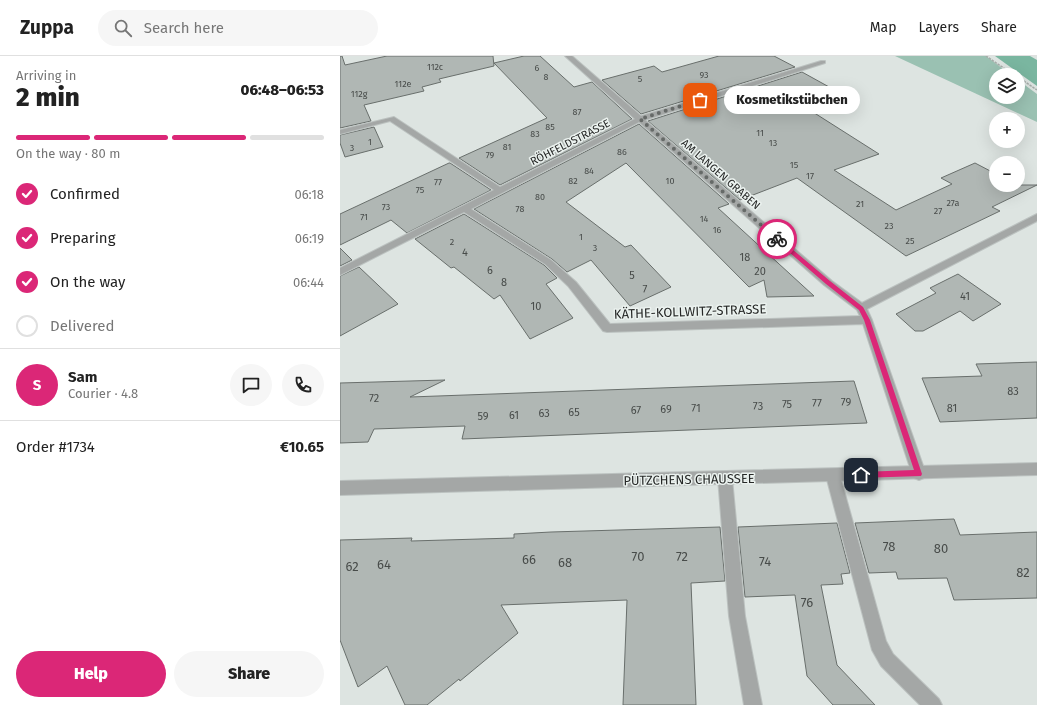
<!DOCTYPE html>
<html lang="en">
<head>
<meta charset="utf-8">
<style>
	body { margin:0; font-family:"Fira Sans",sans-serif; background:#f6f6f6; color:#222; height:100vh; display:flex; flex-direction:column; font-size:15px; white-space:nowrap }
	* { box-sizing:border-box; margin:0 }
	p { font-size:13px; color:#767676 }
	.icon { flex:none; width:22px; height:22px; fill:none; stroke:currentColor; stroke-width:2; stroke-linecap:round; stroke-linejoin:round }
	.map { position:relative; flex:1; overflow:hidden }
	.panel { display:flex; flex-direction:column; background:#fff; width:340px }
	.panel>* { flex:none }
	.tools { position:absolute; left:649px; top:12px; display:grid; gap:8px }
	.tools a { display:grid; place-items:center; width:36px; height:36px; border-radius:50%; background:#fff; box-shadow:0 4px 16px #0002; font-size:20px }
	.pin { position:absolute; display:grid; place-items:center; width:34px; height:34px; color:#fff; margin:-17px; border-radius:8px; box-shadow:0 2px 6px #0006 }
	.courier { position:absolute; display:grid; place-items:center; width:40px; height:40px; margin:-20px; border:3px solid #db2777; border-radius:50%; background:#fff; color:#222; box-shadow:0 1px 5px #0007 }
	.bubble { position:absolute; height:28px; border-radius:14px; background:#fff; box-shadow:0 4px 16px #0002; font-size:13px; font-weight:800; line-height:28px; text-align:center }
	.headline em { font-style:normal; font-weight:800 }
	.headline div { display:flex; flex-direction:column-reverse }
	.headline { display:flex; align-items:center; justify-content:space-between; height:68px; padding:0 16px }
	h1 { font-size:26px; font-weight:800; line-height:30px }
	.bar { display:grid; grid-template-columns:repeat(4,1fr); gap:6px 4px; align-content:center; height:48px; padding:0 16px }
	.bar i { height:5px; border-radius:3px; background:#e0e0e0 }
	.bar .on { background:#db2777 }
	.bar p { grid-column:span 4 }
	.line { display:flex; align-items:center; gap:10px; padding:0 16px; border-top:1px solid #e0e0e0 }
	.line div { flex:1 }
	.round { display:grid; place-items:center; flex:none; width:42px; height:42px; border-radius:21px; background:#f6f6f6 }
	ol { padding:0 16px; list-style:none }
	li { display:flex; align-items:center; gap:12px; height:44px }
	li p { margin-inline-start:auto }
	li .icon { padding:4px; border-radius:50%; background:#db2777; color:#fff; stroke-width:4 }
	li:last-child { color:#767676 }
	li i { width:22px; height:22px; border:2px solid #e0e0e0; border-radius:50% }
	.primary-button { display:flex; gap:8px; margin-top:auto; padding:8px 16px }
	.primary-button a { flex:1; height:46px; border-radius:24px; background:#db2777; color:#fff; font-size:16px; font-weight:800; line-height:46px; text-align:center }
	.primary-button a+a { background:#f6f6f6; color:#222 }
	header { display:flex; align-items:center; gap:24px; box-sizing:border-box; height:56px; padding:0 20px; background:#fff; border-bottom:1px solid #e0e0e0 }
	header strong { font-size:19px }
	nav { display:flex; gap:22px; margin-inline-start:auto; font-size:14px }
	.search { width:280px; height:36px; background:#f6f6f6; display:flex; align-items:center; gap:10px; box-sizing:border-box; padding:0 14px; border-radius:22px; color:#767676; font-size:15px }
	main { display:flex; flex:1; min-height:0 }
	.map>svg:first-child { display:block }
</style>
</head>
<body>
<header>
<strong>Zuppa</strong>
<div class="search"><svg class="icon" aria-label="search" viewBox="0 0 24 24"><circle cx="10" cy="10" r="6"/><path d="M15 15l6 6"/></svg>Search here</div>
<nav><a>Map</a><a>Layers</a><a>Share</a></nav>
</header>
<main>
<section class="panel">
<div class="headline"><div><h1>2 min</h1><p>Arriving in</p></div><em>06:48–06:53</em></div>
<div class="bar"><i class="on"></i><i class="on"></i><i class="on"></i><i></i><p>On the way · 80 m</p></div>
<ol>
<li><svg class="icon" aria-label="check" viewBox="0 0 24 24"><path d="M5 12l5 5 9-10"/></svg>Confirmed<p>06:18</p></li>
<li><svg class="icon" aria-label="check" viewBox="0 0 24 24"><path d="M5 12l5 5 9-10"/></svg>Preparing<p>06:19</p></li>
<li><svg class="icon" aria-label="check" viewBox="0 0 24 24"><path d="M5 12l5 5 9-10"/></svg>On the way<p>06:44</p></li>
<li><i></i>Delivered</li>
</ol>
<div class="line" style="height:72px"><b class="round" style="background:#db2777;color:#fff">S</b><div><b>Sam</b><p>Courier · 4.8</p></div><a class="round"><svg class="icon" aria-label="chat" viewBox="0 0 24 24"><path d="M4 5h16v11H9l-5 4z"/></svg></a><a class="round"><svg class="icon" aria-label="phone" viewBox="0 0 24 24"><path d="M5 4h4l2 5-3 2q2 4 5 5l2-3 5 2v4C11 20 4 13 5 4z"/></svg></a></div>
<div class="line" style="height:52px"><div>Order #1734</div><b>€10.65</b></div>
<div class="primary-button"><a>Help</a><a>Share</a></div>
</section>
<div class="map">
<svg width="697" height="649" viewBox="0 0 697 649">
	<rect width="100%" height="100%" fill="#dde4e1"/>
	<!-- green -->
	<path fill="#9ac1b2" d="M555,0H646L671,19H656V41H678V24L697,38V66Z"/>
	<!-- forest -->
	<path fill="#7ab6a0" d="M655,0H690L697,4V30Z"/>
	<!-- building -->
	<g fill="#b0b7b4" stroke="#696f6c">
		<path d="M0,0H2L5,9L47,0H153L154,10L99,23L101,26L82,31L84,35L24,49L31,65L0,72Z"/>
		<path d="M184,0H200L234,31L252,26L292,63L160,129L119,102L207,62L154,7Z"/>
		<path d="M379,0H434L455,11L301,58L262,24L314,10L322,16Z"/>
		<path d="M462,16L500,37L494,39L496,41L465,51L539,98L494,114L556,154L612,128L601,122L635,107L656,118V129H697L652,151L660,155L566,200L457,122L400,144L308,65Z"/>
		<path d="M299,68L389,148L378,152L474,240L427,241L424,224L409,231L286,107L226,146L285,191L291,189L331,231L290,250L251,204L227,216L212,203L134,153Z"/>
		<path d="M34,71L43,91L5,101L0,87V79Z"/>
		<path d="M109,107H110L151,134L67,177L51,164L0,189V158Z"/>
		<path d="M124,158L204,209L217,222L206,228L233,262L190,283L160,239L154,243L114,211L111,212L75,183Z"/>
		<path d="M0,192L12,204L0,210Z"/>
		<path d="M19,211L58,248L0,280V220Z"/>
		<path d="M618,218L661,248L633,265L620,255L583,275H575L556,258L596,237L590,232Z"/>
		<path d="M697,306V362L600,366L582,322L642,320L636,308Z"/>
		<path d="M105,324L70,341L514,325L527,367L122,383L125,370L34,373L28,386L0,387V327Z"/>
		<path d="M614,463L620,479L697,476V542L614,544L607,522L558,523L556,516L529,517L515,467Z"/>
		<path d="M497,467L510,517L501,518L503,528L481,529L497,609L535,649H493L467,620L455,539L405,541L398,471Z"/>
		<path d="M380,471L385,525L351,527L356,649H283L287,544L161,549L178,577L120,625L119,623L87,649H65L47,610L18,631L0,584V484L72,482L71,485L174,482V478L211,476Z"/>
	</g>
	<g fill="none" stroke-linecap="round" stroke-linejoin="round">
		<!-- service casing -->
		<g stroke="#bcc2c0" stroke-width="2">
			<g id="service">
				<path d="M493,414L498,415L500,420L546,585L553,598L599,643L602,649H580L541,610L532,594L486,420L488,415Z"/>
				<path d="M385,416L390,417L392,422L405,560L422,649H404L389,560L378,422L380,417Z"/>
			</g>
		</g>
		<!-- minor casing -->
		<g stroke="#bcc2c0" stroke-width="2">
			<path id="minor" d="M225,0H232L301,60L481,5H485V7L305,64L492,225L522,247L697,158V165L527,253L532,264L586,418L584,422L579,424L574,422L572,418L523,268L267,276L263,275L228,230L205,208L124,156L0,219V212L154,134L50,65L0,78V74L54,61L160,131L295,63ZM299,66L484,229L517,254L520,260L270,268L236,226L211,204L131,153Z"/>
		</g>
		<!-- tertiary casing -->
		<g stroke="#bcc2c0" stroke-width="2">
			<path id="tertiary" d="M697,407V419L0,439V425Z"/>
		</g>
		<!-- path -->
		<g stroke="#a5aba8" stroke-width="1.5" stroke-dasharray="2.5 1" stroke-linecap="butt">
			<path d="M646,0L674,19"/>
			<path d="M678,21L697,34"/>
		</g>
		<!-- service -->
		<use href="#service" fill="#a4a7a6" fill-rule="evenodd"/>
		<!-- minor -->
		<use href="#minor" fill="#a4a7a6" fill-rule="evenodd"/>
		<!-- tertiary -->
		<use href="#tertiary" fill="#a4a7a6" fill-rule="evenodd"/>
	</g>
	<!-- route -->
	<path fill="#db2777" d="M435,182H439L490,225L523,251L530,264L582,418L581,420L519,422L518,419L521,416L574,414L524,264L519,254L486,228L435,184Z"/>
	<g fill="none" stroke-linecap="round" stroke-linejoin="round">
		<!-- done -->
		<path stroke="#666a68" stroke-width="4" stroke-dasharray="0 7.2" d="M360,44L300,63L437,183"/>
	</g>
	<g text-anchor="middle" stroke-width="3" stroke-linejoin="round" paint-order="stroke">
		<!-- far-number labels -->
		<g font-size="9" fill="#484c4a">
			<text x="95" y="14">112c</text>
			<text x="197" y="15">6</text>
			<text x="364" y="22">93</text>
			<text x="206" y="24">8</text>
			<text x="300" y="26">5</text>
			<text x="63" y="31">112e</text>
			<text x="19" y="41">112g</text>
			<text x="237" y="59">87</text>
			<text x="210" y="74">85</text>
			<text x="420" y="80">11</text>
			<text x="195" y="81">83</text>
			<text x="30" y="89">1</text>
			<text x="433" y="90">13</text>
			<text x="167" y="94">81</text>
			<text x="12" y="95">3</text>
			<text x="282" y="99">86</text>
			<text x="150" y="102">79</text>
			<text x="454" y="112">15</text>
			<text x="249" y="118">84</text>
			<text x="470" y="123">17</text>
			<text x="233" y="128">82</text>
			<text x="330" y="128">10</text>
			<text x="98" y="129">77</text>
			<text x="80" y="137">75</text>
			<text x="200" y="144">80</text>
			<text x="613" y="150">27a</text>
			<text x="520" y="151">21</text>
			<text x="46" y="154">73</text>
			<text x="180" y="156">78</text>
			<text x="598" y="158">27</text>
			<text x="24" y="164">71</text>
			<text x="364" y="166">14</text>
			<text x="549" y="173">23</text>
			<text x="377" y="177">16</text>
			<text x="241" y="184">1</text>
			<text x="570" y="188">25</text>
			<text x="112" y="189">2</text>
			<text x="255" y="195">3</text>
		</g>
		<!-- far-street labels -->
		<g font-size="11" fill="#262827" stroke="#ebf2ef">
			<text transform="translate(230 86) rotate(-27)" y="4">RÖHFELDSTRASSE</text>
			<text transform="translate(381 118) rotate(41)" y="4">AM LANGEN GRABEN</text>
		</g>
		<!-- number labels -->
		<g font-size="11" fill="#484c4a">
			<text x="125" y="200">4</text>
			<text x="405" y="205">18</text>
			<text x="150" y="218">6</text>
			<text x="420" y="219">20</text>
			<text x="292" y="223">5</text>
			<text x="164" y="230">8</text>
			<text x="305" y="237">7</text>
			<text x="625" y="244">41</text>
			<text x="196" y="254">10</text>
			<text x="673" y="339">83</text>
			<text x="34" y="346">72</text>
			<text x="506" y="350">79</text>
			<text x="477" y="351">77</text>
			<text x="447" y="352">75</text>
			<text x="418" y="354">73</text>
			<text x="356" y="356">71</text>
			<text x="612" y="356">81</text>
			<text x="326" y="357">69</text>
			<text x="296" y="358">67</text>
			<text x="234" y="360">65</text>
			<text x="204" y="361">63</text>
			<text x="174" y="363">61</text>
			<text x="143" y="364">59</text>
		</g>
		<!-- street labels -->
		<g font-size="13" fill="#262827" stroke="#ebf2ef">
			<text transform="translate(350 255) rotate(-2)" y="5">KÄTHE-KOLLWITZ-STRASSE</text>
			<text transform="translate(349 423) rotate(-1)" y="5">PÜTZCHENS CHAUSSEE</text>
		</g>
		<!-- near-number labels -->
		<g font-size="13" fill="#484c4a">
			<text x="549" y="495">78</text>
			<text x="601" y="497">80</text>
			<text x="298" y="505">70</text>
			<text x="342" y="505">72</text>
			<text x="189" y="508">66</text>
			<text x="425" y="510">74</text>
			<text x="225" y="511">68</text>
			<text x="44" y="513">64</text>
			<text x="12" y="515">62</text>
			<text x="683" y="521">82</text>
			<text x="467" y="551">76</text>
		</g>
	</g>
</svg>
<div class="tools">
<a><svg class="icon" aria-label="layers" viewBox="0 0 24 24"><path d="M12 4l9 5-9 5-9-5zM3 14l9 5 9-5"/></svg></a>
<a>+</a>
<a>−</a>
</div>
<div class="pin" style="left:360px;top:44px;background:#ea580c"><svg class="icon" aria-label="bag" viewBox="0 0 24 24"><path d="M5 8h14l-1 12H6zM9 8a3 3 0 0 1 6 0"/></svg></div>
<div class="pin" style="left:521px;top:419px;background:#1f2937"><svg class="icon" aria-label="home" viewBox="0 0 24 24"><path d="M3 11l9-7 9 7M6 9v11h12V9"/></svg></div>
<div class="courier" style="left:437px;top:183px"><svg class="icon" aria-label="bike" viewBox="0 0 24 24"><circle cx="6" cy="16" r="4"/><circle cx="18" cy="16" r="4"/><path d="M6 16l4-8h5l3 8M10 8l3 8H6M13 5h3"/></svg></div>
<div class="bubble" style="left:384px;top:30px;width:136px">Kosmetikstübchen</div>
</div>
</main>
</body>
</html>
